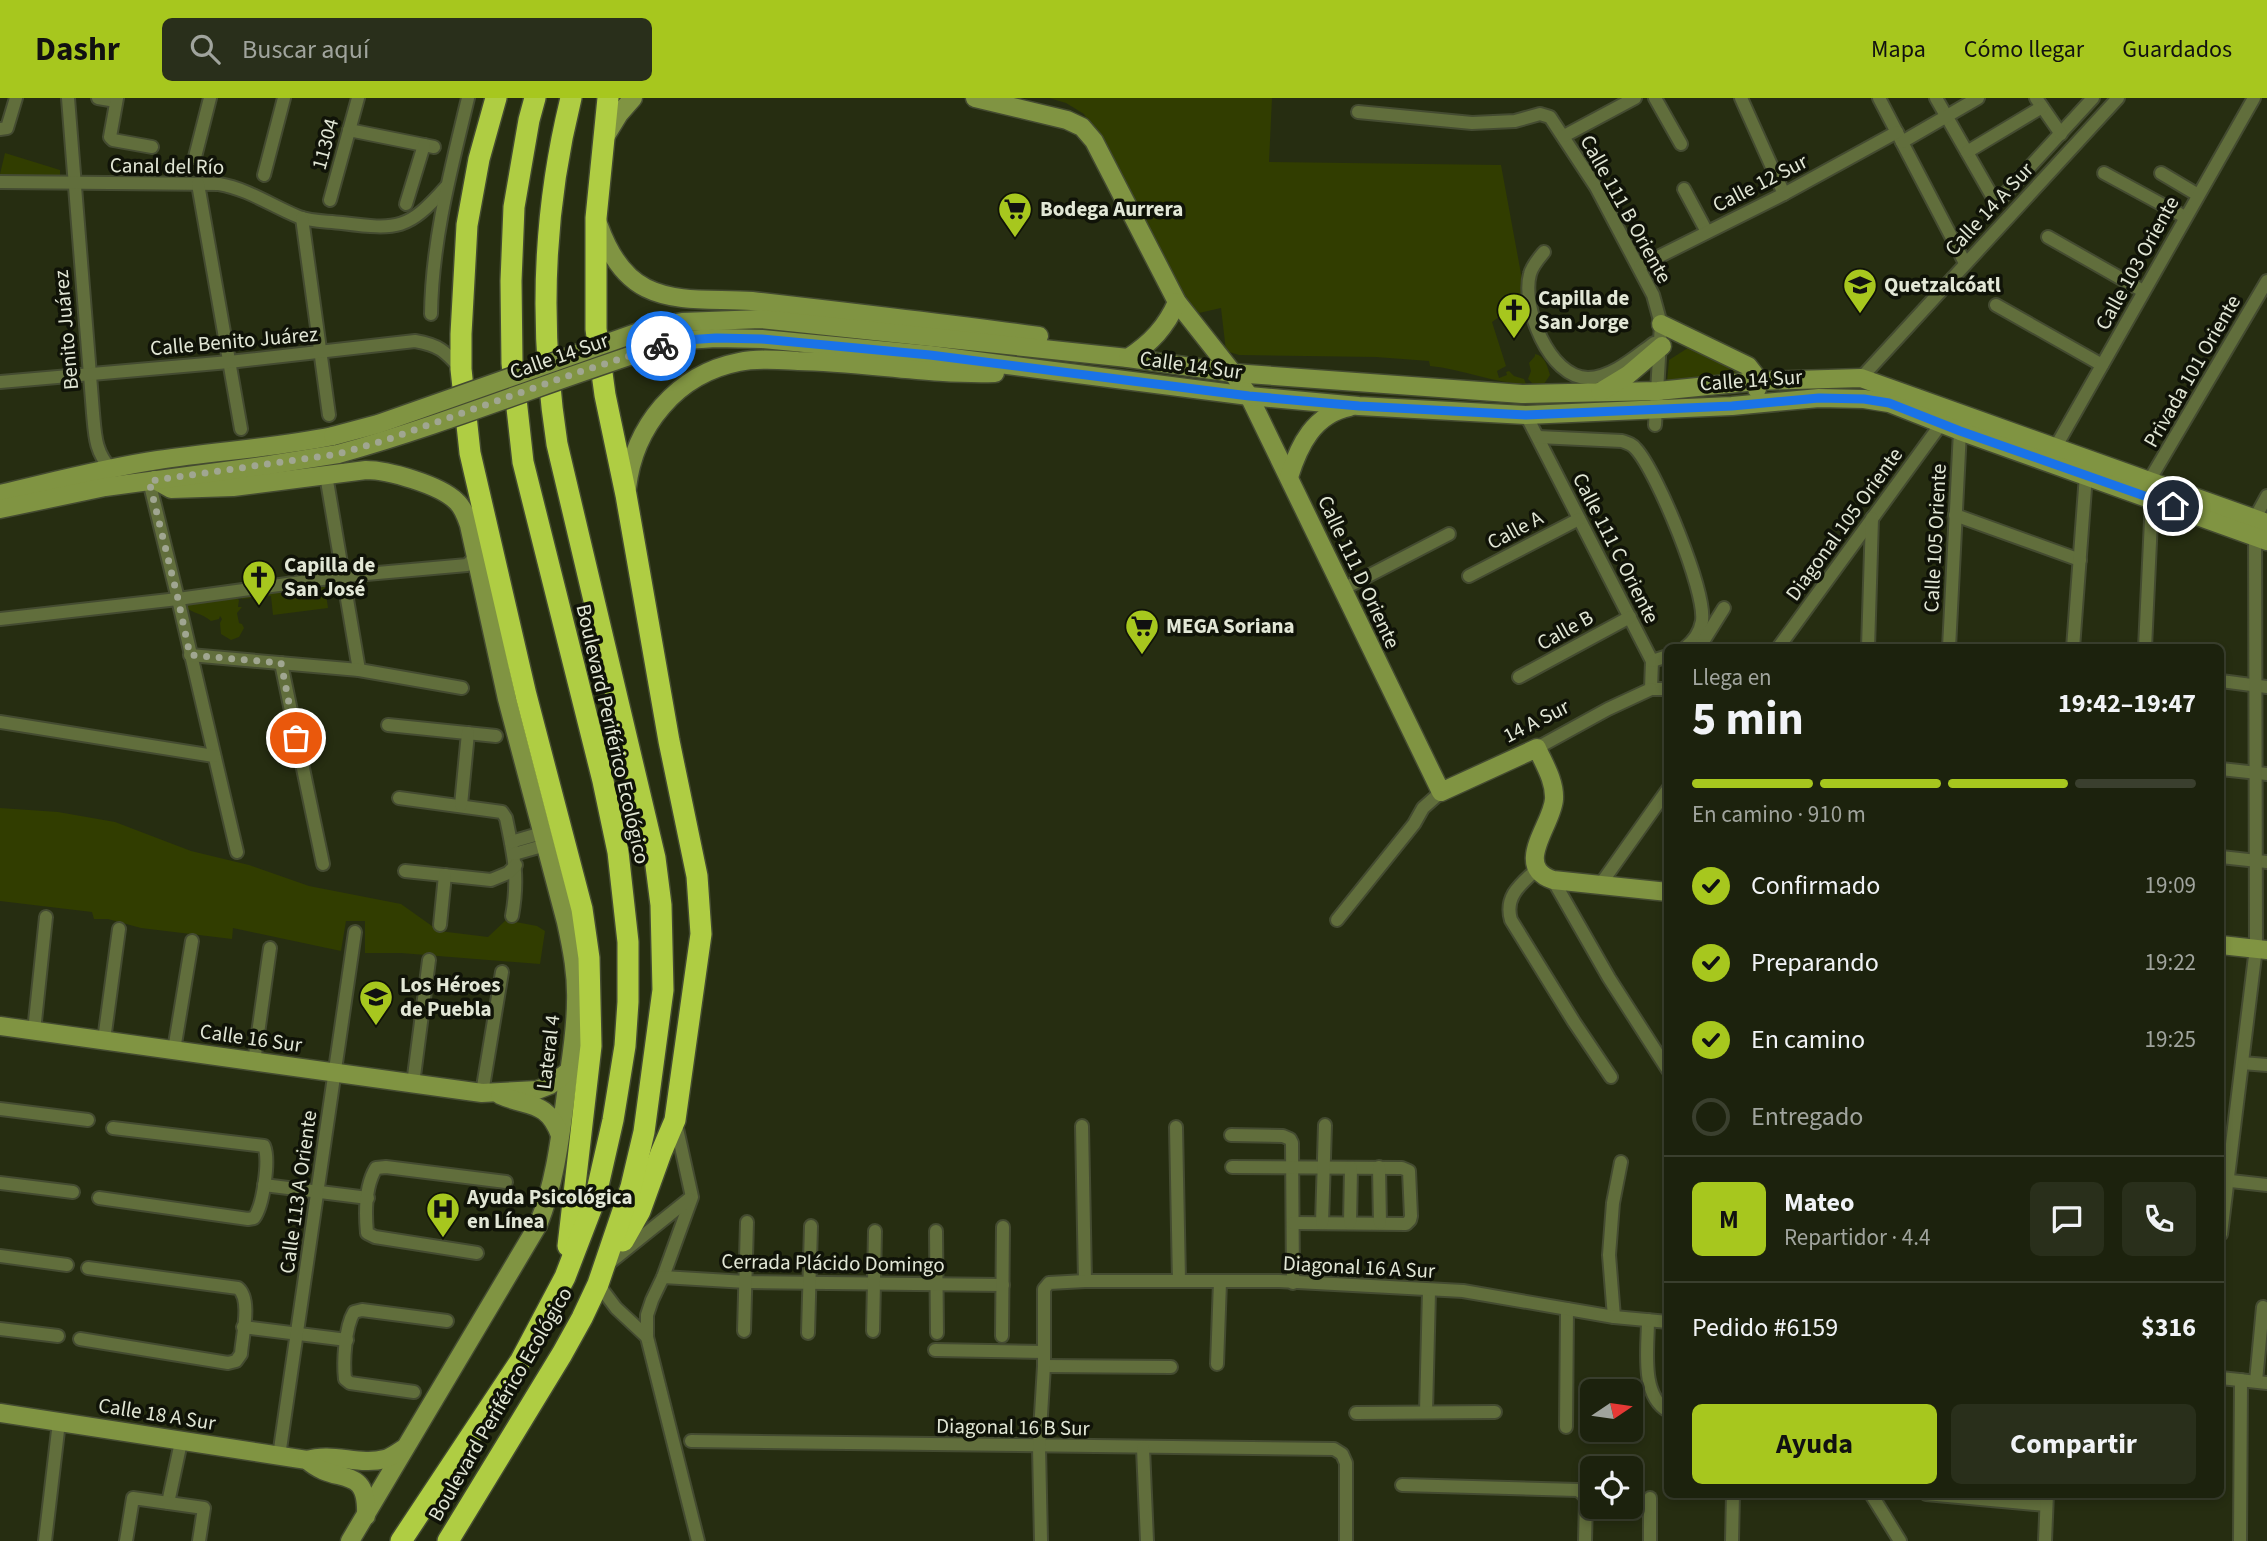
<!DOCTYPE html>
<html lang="es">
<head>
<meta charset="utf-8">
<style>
	body { margin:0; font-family:"Source Sans 3",sans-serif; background:#292f1b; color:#f1f3f6; height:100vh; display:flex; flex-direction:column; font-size:26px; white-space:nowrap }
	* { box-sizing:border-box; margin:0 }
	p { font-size:23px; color:#a0a49d }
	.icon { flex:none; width:38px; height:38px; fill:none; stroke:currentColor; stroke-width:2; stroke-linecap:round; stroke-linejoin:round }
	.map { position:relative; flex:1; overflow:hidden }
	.details { position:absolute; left:1664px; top:546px; width:560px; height:854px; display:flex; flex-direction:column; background:#1c220d; border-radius:10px; box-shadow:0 4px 10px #0003,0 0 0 2px #3a3f2e }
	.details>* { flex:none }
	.needle { width:46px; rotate:77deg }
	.tools { position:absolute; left:1580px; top:1281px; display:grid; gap:14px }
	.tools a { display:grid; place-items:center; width:63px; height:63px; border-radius:10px; background:#1c220d; box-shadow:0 4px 10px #0003,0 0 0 2px #3a3f2e; font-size:35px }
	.pin { position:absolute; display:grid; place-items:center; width:60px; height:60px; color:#fff; margin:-30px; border:4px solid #fff; border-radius:50%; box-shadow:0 2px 7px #0007 }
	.courier { position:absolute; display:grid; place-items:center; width:70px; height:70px; margin:-35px; border:5px solid #1a73e8; border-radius:50%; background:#fff; color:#222; box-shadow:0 2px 9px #0007 }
	.headline em { font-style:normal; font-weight:700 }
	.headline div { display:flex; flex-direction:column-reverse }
	.headline { display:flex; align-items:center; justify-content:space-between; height:119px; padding:0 28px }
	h1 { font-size:46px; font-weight:700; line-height:52px }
	.bar { display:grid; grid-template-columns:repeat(4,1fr); gap:10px 7px; align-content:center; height:84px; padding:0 28px }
	.bar i { height:9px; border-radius:5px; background:#3a3f2e }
	.bar .selected { background:#a7c71e }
	.bar p { grid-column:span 4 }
	.line { display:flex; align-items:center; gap:18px; padding:0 28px; border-top:2px solid #3a3f2e }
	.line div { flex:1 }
	.round { display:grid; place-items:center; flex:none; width:74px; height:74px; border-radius:10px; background:#292f1b }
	ol { padding:0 28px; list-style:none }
	li { display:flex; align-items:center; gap:21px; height:77px }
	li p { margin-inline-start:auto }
	li .icon { padding:7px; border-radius:50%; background:#a7c71e; color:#111; stroke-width:4 }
	li:last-child { color:#a0a49d }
	li i { width:38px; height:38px; border:4px solid #3a3f2e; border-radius:50% }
	.cta { display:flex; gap:14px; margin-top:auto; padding:14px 28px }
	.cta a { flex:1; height:80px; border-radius:10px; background:#a7c71e; color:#111; font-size:28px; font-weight:700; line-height:80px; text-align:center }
	.cta a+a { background:#292f1b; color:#f1f3f6 }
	header { display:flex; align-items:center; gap:42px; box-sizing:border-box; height:98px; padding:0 35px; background:#a7c71e; color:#111 }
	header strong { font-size:33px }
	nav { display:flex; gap:38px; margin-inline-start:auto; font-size:24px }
	.search { width:490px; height:63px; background:#292f1b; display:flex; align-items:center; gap:18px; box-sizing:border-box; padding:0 24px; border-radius:10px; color:#a0a49d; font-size:26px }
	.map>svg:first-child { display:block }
</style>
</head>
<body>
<header>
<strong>Dashr</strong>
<div class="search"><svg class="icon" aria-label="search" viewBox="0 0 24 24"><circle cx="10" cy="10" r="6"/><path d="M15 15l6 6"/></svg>Buscar aquí</div>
<nav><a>Mapa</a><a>Cómo llegar</a><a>Guardados</a></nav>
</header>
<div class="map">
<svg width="2267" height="1443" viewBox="0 0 2267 1443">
	<rect width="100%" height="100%" fill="#262d11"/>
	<!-- green -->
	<g fill="#313d00">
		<path d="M1049,0H1272L1269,64L1501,67L1526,203L1512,212L1523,219L1502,226L1499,219L1492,224L1506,268L1497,273L1499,280L1507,277L1506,274L1509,273L1514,278L1524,281L1526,286C1493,285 1462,271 1430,268L1429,263L1376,259L1239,257L1226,253L1221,210L1199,215L1177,192L1084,16L1066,5Z"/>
		<path d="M5,55L60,72V79L0,76Z"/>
		<path d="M1691,248L1751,277L1667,284L1669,262Z"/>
		<path d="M1535,256C1545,258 1547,267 1550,277L1544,286L1532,285L1528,281L1531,273L1529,265L1535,258Z"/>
		<path d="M324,482L328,510L273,517L271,498L242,501V498Z"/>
		<path d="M235,499L239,502L238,509H242L237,515L239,525L242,526L244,530L239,539L231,542L221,536L220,525L222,521L220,518L219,521L211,523C202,515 193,516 184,508L187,502Z"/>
		<path d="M0,710L58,714L115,724L191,753L249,767L309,788L401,806L439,833L488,839L506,822L537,828L545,833L540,866L401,855H365V823H346L341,853L233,830L232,841L141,830L108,821H94L92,814L0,803Z"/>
	</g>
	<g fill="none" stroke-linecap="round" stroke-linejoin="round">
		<!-- street casing -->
		<g stroke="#444b31" stroke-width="16">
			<g id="street">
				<path d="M68,0L93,315C95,337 95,354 111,371"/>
				<path d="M98,0L116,3"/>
				<path d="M117,0L110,39L113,42L152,49"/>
				<path d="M1655,0L1681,46"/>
				<path d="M1741,0L1784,96"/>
				<path d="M1879,0L1965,165"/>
				<path d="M1936,0L1992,98L1998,101L2004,97L2093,0"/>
				<path d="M2036,0L2061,36"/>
				<path d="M1358,14L1472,25L1515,23L1540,16L1550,19L1596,89L1653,197L1661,226L1655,327"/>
				<path d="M0,31L7,30L16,0"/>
				<path d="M349,32L434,49"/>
				<path d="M1564,38L1635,0"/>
				<path d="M1902,44L1978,0"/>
				<path d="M1967,54L2042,9"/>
				<path d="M195,59L210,0"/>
				<path d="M2104,75L2185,119"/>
				<path d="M2161,75L2198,97"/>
				<path d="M264,77L284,0"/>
				<path d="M0,84L219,86C248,91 272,108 299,119C312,124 328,123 342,125C398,132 408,132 446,89"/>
				<path d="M198,86L241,331"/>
				<path d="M1684,91L1707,134"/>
				<path d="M330,102L358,0"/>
				<path d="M406,106L424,47"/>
				<path d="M302,120L329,317"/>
				<path d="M2048,139L2143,193"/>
				<path d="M1544,154C1539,160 1532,168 1530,176C1521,208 1549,280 1588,280C1612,280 1636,258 1654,245"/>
				<path d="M1640,168L1784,96L1897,34"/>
				<path d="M1996,207L2102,267"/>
				<path d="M431,216C432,142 451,71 468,0"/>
				<path d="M1861,280L2118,0"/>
				<path d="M0,284L229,264L415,243C439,247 445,253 461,271"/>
				<path d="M1526,317L1652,563L1651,591H1668"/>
				<path d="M1538,339L1622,343C1628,345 1632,346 1636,351C1657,374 1706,493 1702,523C1700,534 1694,543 1685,550"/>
				<path d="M2055,350L2254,0"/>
				<path d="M326,377L359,572"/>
				<path d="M149,383L178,501L237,754"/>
				<path d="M2149,383L2267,183"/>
				<path d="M1955,417L2080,462"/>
				<path d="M1469,478L1579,421"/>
				<path d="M1343,491L1449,436"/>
				<path d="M0,521L178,501L344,478L467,467L478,456"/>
				<path d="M1699,550L1724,510"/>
				<path d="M1778,550L1941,326"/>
				<path d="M1868,550L1872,420"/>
				<path d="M1949,550L1960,333"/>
				<path d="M2073,550L2086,377"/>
				<path d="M2145,550L2152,401"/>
				<path d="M190,557L359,572L462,590"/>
				<path d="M1652,563L1668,558"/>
				<path d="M281,565L323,766"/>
				<path d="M1519,579L1630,519"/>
				<path d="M2221,583L2267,589"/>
				<path d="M0,624L214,658"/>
				<path d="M388,627L496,638"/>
				<path d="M1537,650L1608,611L1651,591"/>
				<path d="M2221,671L2267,676"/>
				<path d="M399,700L502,714L506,720C514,758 519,780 512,818"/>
				<path d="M461,707L468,635"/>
				<path d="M511,744L542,735"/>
				<path d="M514,756L546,747"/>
				<path d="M2221,759L2267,764"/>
				<path d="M1537,771C1521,786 1504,798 1511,822L1574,924L1611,979"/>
				<path d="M405,773L491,782L508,775L516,767"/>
				<path d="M1553,782L1609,880L1668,972"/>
				<path d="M1600,787L1668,691"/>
				<path d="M1337,822L1414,726L1423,710L1441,694"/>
				<path d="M440,827L445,777"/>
				<path d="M34,933L46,819"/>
				<path d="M104,942L119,831"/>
				<path d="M174,952L192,843"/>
				<path d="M254,964L270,850"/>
				<path d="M2242,965L2267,967"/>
				<path d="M413,986L429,862"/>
				<path d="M482,995L502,874"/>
				<path d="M0,1011L88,1022"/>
				<path d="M676,1026L692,1099L663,1179L652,1202L647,1217V1239L698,1443"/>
				<path d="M1082,1028L1085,1183"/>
				<path d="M1176,1029L1179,1183"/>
				<path d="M1231,1037L1283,1038L1290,1041L1292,1045L1293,1185"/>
				<path d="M1232,1069L1402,1070L1409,1073L1411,1118L1410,1122L1406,1126L1293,1125"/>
				<path d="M1379,1069L1380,1125"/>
				<path d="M2222,1082L2267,1087"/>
				<path d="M0,1085L73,1094"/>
				<path d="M264,1087L368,1100"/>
				<path d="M99,1100L248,1121L254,1120C263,1108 270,1062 264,1048L113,1030"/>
				<path d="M1322,1125L1325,1027"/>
				<path d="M1350,1125L1351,1070"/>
				<path d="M936,1133L937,1235"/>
				<path d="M2221,1136L2256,850L2255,420L2267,398"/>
				<path d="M477,1155L375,1139L367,1135C365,1114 365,1088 376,1070L386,1069L506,1084"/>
				<path d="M0,1158L67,1167"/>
				<path d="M608,1166L689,1101"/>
				<path d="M663,1179L746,1184L1003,1187"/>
				<path d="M598,1186L616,1210L647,1239"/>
				<path d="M1614,1219L1609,1157L1613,1105L1621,1064"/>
				<path d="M1648,1222C1648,1250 1640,1297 1668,1313"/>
				<path d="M243,1229L347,1242"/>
				<path d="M0,1231L58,1238"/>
				<path d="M744,1233L747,1124"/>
				<path d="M873,1233L875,1133"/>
				<path d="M808,1235L811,1128"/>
				<path d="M1002,1238L1003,1129"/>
				<path d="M80,1241L228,1265L236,1263L241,1256C242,1239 252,1201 238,1190L88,1170"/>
				<path d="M935,1252L1044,1254"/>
				<path d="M1217,1266L1220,1184"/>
				<path d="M1044,1268L1171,1269"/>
				<path d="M2221,1280L2267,1285"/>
				<path d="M2256,1283L2263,1209"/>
				<path d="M414,1294L350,1285L345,1281C343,1264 345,1229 354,1214L362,1212L447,1223"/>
				<path d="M1426,1314L1429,1193"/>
				<path d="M1356,1315L1495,1314"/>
				<path d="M1566,1329L1567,1211"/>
				<path d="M691,1343L1334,1351L1342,1356L1346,1365V1443"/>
				<path d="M1143,1350L1147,1443"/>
				<path d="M279,1358L355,834"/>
				<path d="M1402,1387L1578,1392L1585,1398L1586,1403L1585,1443"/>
				<path d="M1871,1396L1900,1443"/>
				<path d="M1926,1396L2046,1407"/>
				<path d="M168,1405L181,1344"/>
				<path d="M45,1443L59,1324"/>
				<path d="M126,1443L133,1400L204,1410L199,1443"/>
				<path d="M1041,1443L1039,1349L1044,1268V1191L1049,1185L1085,1183H1279L1463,1193L1614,1219L1668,1224"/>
				<path d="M1650,1443V1400"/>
				<path d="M1732,1443L1733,1396"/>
				<path d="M2045,1443L2047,1396"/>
				<path d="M2240,1443L2241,1282"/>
			</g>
		</g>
		<!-- secondary casing -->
		<g stroke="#444b31" stroke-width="21">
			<g id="secondary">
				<path d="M975,0L1067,22L1082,29L1094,43L1177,204L1233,275L1249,298L1441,694L1537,650C1544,666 1555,683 1554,701C1553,726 1512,768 1553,782L1668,794"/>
				<path d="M605,39L619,16L633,0"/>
				<path d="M599,128C608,153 622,178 646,190C678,206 718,200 752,203C848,214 943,225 1039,238"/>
				<path d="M1661,226L1748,268L1755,277L1757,291"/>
				<path d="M653,229L682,224L761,221L1128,260L1233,275L1522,296L1658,293L1757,283L1861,280L2267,425"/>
				<path d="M657,249L686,242L716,240L762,241L930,257L1249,298L1359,308L1526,317L1732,308L1819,300L1864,301L1889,305L1960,333L2267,443"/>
				<path d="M1128,260C1151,245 1166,229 1177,204"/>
				<path d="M1600,294L1628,277L1662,248"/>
				<path d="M1289,379C1299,347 1314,316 1350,309"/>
				<path d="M155,382L171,391L233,389L366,372C388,372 440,387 456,403C463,409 466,418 469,427L507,601L566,824C572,851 577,877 576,904C576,935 570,966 566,996C560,1041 555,1085 538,1127L350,1443"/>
				<path d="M627,390C634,328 677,276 739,264C758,260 779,262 798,263C863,264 929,277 995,275"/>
				<path d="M0,396C52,384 104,370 158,362C216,353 275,350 333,338"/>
				<path d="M0,411L105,389L269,367L338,356"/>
				<path d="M2221,847L2267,852"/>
				<path d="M0,928L482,995L537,992L550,987L569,973"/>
				<path d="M500,997C529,1010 547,1002 560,1037"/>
				<path d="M0,1315L307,1362C333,1354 359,1368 385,1361C392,1359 399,1353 405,1350"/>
				<path d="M307,1362C336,1389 368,1364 366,1418"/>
			</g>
		</g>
		<!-- highway casing -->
		<g stroke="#444b31" stroke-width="24">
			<g id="highway">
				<path d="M496,0L479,61L467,127L461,236V271L470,355L526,597L582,811L589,860L591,948L568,1148"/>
				<path d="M608,0L596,120V231L605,297L626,397L669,643L697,778L701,836L675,1022L661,1055L640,1113L623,1143"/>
				<path d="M401,1443L521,1262L565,1179L595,1101L613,1022L625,948L628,904V844L618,754L603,683L523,364L512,265L511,183L514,109L529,22L535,0"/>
				<path d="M448,1443L562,1256L582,1220L598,1186L631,1089L644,1034L663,892L661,807L655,760L557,346C539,230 543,113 571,0"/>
			</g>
		</g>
		<!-- street -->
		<use href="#street" stroke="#616e3c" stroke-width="12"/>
		<!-- secondary -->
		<use href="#secondary" stroke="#809442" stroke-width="18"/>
		<!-- highway -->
		<use href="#highway" stroke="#afcd43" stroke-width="21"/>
		<!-- secondary-bridge casing -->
		<g stroke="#444b31" stroke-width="21" stroke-linecap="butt">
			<g id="secondary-bridge">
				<path d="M333,338L378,326L653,229"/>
				<path d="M338,356C446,326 550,283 657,249"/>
			</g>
		</g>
		<!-- secondary-bridge -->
		<use href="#secondary-bridge" stroke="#809442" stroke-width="18"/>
	</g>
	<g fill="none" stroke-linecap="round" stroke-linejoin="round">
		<!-- done -->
		<path stroke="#a0a691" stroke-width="7" stroke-dasharray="0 12.6" d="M296,640L281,565L190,557L178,501L149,383L338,356L383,343L579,274L661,248"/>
		<!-- route -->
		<path stroke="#1a73e8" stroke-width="9" d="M661,248L686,242L716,240L762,241L930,257L1249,298L1359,308L1526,317L1732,308L1819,300L1864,301L1889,305L1960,333L2173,408"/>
	</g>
	<!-- icons -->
	<defs>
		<g id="supermarket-pin" transform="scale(1.75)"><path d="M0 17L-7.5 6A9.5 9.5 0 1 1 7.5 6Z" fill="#a7c71e" stroke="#101308"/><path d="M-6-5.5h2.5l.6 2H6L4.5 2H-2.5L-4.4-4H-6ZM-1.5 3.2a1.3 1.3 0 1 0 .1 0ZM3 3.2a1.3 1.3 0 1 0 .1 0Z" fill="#111"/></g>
		<g id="school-pin" transform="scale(1.75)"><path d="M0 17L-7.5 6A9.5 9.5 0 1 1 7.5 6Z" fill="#a7c71e" stroke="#101308"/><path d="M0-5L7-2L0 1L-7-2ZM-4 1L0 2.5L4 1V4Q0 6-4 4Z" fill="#111"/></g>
		<g id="church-pin" transform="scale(1.75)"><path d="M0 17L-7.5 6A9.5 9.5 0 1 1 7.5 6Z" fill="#a7c71e" stroke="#101308"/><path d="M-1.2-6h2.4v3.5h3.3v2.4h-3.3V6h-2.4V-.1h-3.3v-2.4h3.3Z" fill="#111"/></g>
		<g id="hospital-pin" transform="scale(1.75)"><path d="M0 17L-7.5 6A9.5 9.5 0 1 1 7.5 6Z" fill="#a7c71e" stroke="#101308"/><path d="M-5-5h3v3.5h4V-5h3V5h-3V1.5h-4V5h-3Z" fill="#111"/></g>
	</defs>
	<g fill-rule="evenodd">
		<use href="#supermarket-pin" x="1015" y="111"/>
		<use href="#school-pin" x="1860" y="187"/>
		<use href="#church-pin" x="1514" y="212"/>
		<use href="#church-pin" x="259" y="479"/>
		<use href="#supermarket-pin" x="1142" y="528"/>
		<use href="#school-pin" x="376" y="899"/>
		<use href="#hospital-pin" x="443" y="1111"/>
	</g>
	<g text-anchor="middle" stroke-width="7" stroke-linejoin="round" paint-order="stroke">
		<!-- street labels -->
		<g font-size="21" fill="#e2e7d6" stroke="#101308">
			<text transform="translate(325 46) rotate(-75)" y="7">11304</text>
			<text transform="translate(167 68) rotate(1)" y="7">Canal del Río</text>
			<text transform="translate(1760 85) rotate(-27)" y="7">Calle 12 Sur</text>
			<text transform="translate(1626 111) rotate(61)" y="7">Calle 111 B Oriente</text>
			<text transform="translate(1989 111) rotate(-47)" y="7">Calle 14 A Sur</text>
			<text transform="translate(2137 165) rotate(-61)" y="7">Calle 103 Oriente</text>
			<text transform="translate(66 232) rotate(-95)" y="7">Benito Juárez</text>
			<text transform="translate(234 243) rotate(-5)" y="7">Calle Benito Juárez</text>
			<text transform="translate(559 258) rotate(-19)" y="7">Calle 14 Sur</text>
			<text transform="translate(1191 267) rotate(8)" y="7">Calle 14 Sur</text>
			<text transform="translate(2192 273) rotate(-60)" y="7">Privada 101 Oriente</text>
			<text transform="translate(1751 282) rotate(-4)" y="7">Calle 14 Sur</text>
			<text transform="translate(1844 426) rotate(-54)" y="7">Diagonal 105 Oriente</text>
			<text transform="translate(1515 432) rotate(-28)" y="7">Calle A</text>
			<text transform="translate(1935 440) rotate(-87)" y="7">Calle 105 Oriente</text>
			<text transform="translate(1616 450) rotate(63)" y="7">Calle 111 C Oriente</text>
			<text transform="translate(1359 474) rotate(65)" y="7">Calle 111 D Oriente</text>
			<text transform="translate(1565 532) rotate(-29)" y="7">Calle B</text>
			<text transform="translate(1536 623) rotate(-27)" y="7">14 A Sur</text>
			<text transform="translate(613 636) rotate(77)" y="7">Boulevard Periférico Ecológico</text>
			<text transform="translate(251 940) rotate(8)" y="7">Calle 16 Sur</text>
			<text transform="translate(548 954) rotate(-83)" y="7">Lateral 4</text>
			<text transform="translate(298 1094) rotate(-82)" y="7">Calle 113 A Oriente</text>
			<text transform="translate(833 1165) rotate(1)" y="7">Cerrada Plácido Domingo</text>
			<text transform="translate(1359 1169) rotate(3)" y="7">Diagonal 16 A Sur</text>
			<text transform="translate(500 1306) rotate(-60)" y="7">Boulevard Periférico Ecológico</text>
			<text transform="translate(157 1316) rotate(9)" y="7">Calle 18 A Sur</text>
			<text transform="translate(1013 1329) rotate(1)" y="7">Diagonal 16 B Sur</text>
		</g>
		<!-- poi labels -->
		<g font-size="21" font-weight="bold" fill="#e2e7d6" stroke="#101308" text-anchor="start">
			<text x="1040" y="118">Bodega Aurrera</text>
			<text x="1884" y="194">Quetzalcóatl</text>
			<text x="1538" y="207">Capilla de<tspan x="1538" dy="24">San Jorge</tspan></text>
			<text x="284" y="474">Capilla de<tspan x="284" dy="24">San José</tspan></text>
			<text x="1166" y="535">MEGA Soriana</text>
			<text x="400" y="894">Los Héroes<tspan x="400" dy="24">de Puebla</tspan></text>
			<text x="467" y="1106">Ayuda Psicológica<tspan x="467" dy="24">en Línea</tspan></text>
		</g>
	</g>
</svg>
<div class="tools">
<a><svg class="needle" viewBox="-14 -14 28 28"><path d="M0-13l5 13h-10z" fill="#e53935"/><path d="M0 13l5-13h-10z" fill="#a0a49d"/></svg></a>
<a><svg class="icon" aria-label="locate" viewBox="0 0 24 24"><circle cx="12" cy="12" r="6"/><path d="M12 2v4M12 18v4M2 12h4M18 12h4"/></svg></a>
</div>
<div class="pin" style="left:296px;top:640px;background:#ea580c"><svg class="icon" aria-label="bag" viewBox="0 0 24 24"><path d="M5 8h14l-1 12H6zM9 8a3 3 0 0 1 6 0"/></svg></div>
<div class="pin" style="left:2173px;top:408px;background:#1f2937"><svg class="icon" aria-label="home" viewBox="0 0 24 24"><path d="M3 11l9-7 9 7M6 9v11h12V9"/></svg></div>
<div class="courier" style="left:661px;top:248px"><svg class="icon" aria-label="bike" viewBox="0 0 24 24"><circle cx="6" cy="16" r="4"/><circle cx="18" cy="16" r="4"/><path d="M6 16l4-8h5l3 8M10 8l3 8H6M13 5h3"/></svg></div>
<section class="details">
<div class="headline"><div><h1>5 min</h1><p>Llega en</p></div><em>19:42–19:47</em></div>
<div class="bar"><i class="selected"></i><i class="selected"></i><i class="selected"></i><i></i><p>En camino · 910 m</p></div>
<ol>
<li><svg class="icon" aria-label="check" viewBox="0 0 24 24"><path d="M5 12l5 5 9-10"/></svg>Confirmado<p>19:09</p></li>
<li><svg class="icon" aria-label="check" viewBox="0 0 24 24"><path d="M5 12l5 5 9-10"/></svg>Preparando<p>19:22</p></li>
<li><svg class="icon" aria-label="check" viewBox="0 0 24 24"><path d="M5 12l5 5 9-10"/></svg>En camino<p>19:25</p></li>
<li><i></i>Entregado</li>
</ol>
<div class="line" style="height:126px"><b class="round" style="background:#a7c71e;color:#111">M</b><div><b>Mateo</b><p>Repartidor · 4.4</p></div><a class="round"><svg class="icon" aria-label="chat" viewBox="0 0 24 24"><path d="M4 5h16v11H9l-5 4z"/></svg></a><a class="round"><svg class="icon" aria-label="phone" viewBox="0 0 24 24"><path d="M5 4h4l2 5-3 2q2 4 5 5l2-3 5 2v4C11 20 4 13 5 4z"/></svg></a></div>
<div class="line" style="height:91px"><div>Pedido #6159</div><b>$316</b></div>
<div class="cta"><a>Ayuda</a><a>Compartir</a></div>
</section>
</div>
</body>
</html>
